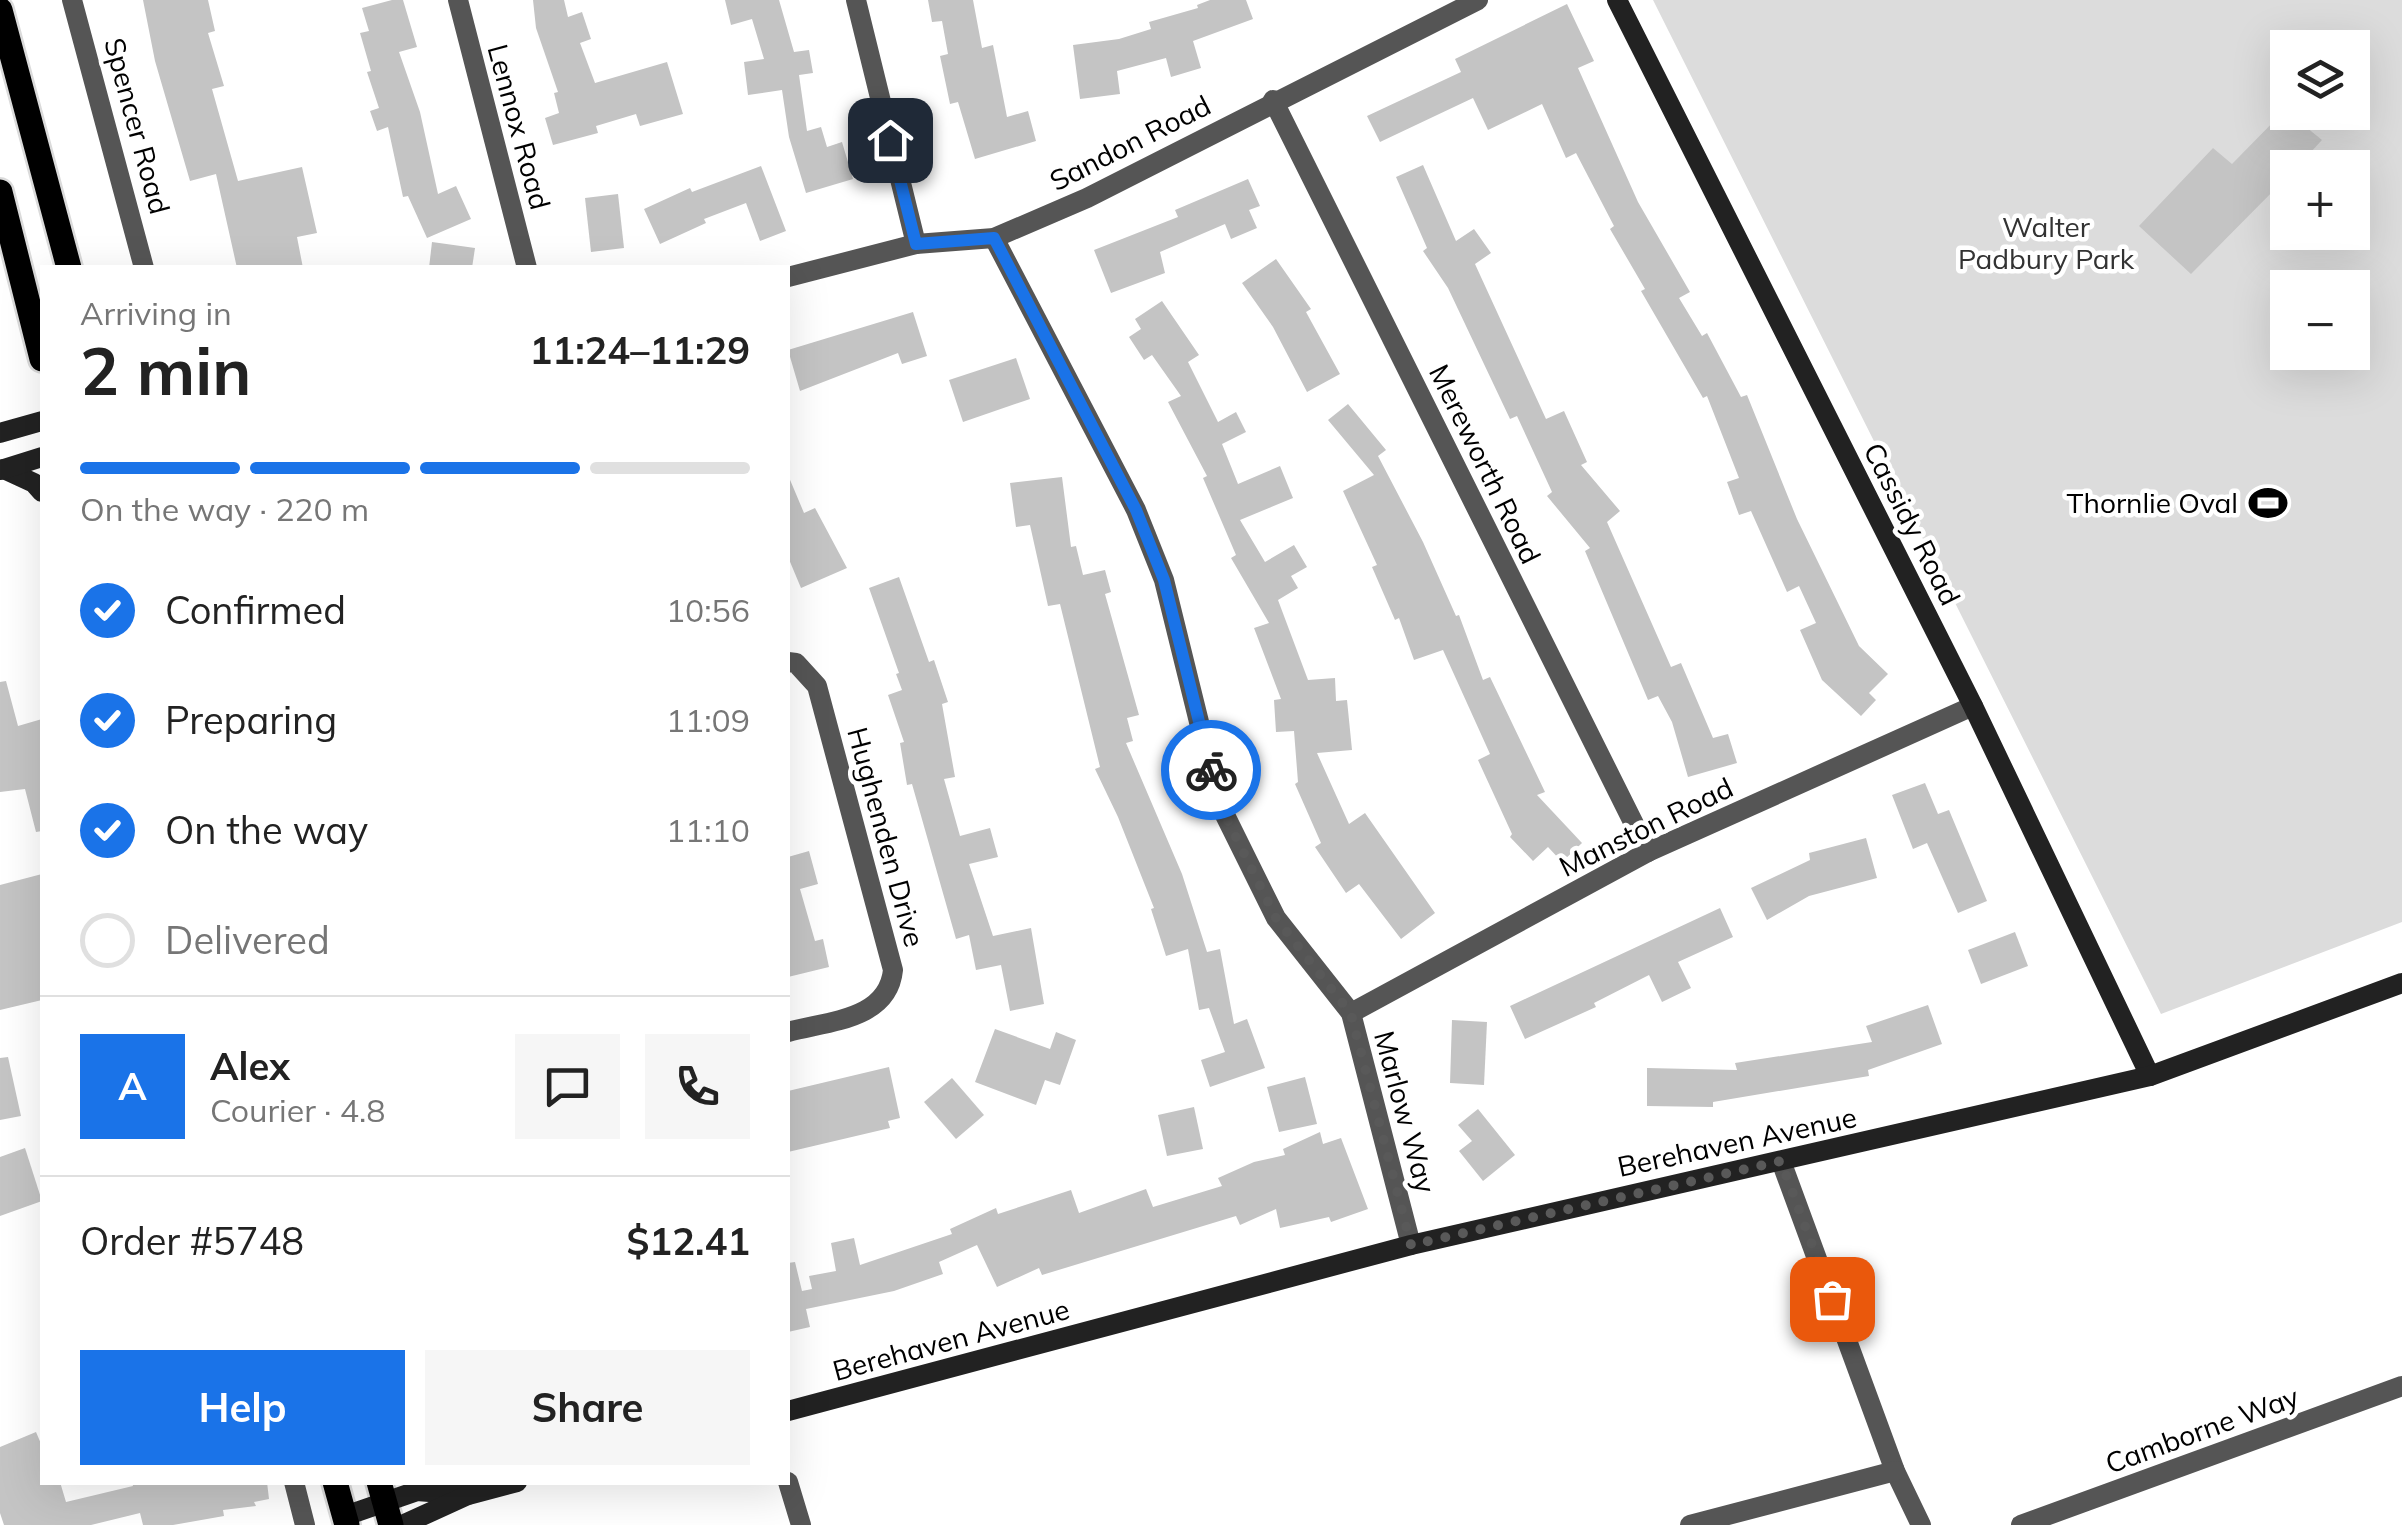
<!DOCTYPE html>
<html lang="en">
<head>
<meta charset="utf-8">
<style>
	body { margin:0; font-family:Mulish,sans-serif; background:#f6f6f6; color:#222; height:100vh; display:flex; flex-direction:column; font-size:38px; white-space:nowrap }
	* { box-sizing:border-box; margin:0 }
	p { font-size:32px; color:#767676 }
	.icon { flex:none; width:55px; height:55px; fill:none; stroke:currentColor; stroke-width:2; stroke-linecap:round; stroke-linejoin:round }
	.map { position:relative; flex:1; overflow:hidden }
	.details { position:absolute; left:40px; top:265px; width:750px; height:1220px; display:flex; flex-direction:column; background:#fff; border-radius:0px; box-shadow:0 10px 40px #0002 }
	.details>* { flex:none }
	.tools { position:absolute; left:2270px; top:30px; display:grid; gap:20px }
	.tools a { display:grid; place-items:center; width:100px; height:100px; border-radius:0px; background:#fff; box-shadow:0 10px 40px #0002; font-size:50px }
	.pin { position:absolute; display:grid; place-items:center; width:85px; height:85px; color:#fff; margin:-42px; border-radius:20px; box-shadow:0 5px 15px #0006 }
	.courier { position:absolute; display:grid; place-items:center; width:100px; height:100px; margin:-50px; border:8px solid #1a73e8; border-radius:50%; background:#fff; color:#222; box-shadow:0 2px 12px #0007 }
	.headline em { font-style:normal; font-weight:700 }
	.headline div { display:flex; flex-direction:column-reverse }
	.headline { display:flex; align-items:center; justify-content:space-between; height:170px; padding:0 40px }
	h1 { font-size:65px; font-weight:700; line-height:75px }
	.bar { display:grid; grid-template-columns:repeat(4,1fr); gap:15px 10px; align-content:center; height:120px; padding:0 40px }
	.bar i { height:12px; border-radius:8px; background:#e0e0e0 }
	.bar .selected { background:#1a73e8 }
	.bar p { grid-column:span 4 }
	.line { display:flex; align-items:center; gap:25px; padding:0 40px; border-top:2px solid #e0e0e0 }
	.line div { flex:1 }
	.round { display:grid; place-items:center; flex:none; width:105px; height:105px; border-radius:0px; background:#f6f6f6 }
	ol { padding:0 40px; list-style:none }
	li { display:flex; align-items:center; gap:30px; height:110px }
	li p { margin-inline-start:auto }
	li .icon { padding:10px; border-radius:50%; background:#1a73e8; color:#fff; stroke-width:4 }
	li:last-child { color:#767676 }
	li i { width:55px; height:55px; border:5px solid #e0e0e0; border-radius:50% }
	.action { display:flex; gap:20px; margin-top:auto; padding:20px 40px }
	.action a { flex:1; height:115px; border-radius:0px; background:#1a73e8; color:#fff; font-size:40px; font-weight:700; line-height:115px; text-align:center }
	.action a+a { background:#f6f6f6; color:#222 }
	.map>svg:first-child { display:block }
</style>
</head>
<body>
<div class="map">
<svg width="2402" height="1525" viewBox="0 0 2402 1525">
	<rect width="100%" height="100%" fill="#fff"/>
	<!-- green -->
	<path fill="#dcdcdc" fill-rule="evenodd" d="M1653,0H2402V922L2161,1014ZM2288,48H2352V112H2288ZM2288,168H2352V232H2288ZM2288,288H2352V352H2288Z"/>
	<!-- building -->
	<g fill="#c4c4c4">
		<path d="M143,0H208L215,31L208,33L224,86L212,89L238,181L302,167L317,233L297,237L303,268H237L216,174L190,181L155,61Z"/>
		<path d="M392,0H403L417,47L399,52L420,112L438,194L456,186L471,219L427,238L408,196L403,197L388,127L377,131L370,111L379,108L367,72L371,71L360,33L369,31L362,8Z"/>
		<path d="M533,0H564L568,17L582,12L591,39L580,43L595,83L667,62L683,114L640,126L636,114L596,126L598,133L553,145L545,118L559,113L554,93L558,92L536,28Z"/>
		<path d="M725,0H779L794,52L809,50L813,73L799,75L807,131L821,127L827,147L842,142L853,179L806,193L789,137L782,90L748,95L744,62L764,59L752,19L731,25Z"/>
		<path d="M928,0H973L982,48L993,45L1007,117L1028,111L1036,141L975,159L958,102L950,104L940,56L948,54L942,21L932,22Z"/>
		<path d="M1210,0H1246L1253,19L1193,41L1201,68L1171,77L1166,58L1117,71L1120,94L1080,99L1073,45L1119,39L1151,29L1149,22L1198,8L1197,5Z"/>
		<path d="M1567,4L1594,61L1578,68L1638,202L1690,292L1679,298L1702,336L1707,333L1741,397L1747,395L1797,519L1859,646L1888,674L1869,693L1876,700L1861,716L1822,680L1800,630L1816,623L1799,586L1787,592L1751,511L1739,515L1727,482L1739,478L1707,396L1703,398L1641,291L1645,289L1610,229L1614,226L1576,153L1566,158L1542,104L1488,130L1473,98L1380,142L1367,116L1461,72L1455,59Z"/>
		<path d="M2285,110L2322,140L2296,168H2288V176L2191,274L2139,226L2213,148L2232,164Z"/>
		<path d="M1423,165L1456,241L1474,229L1491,253L1475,264L1546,419L1564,411L1587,462L1581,465L1620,511L1607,522L1671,667L1681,663L1713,738L1728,734L1737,763L1688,777L1672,722L1658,696L1648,700L1585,551L1590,548L1547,496L1552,492L1517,416L1510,419L1448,288L1423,251L1427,248L1396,177Z"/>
		<path d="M761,166L786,231L760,241L746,203L704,219L706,223L660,244L644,209L690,188L692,192Z"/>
		<path d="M1248,179L1260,206L1249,210L1257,228L1231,239L1225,224L1160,252L1165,273L1111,293L1094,250L1178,217L1175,210Z"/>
		<path d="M618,194L624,248L591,252L585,198Z"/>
		<path d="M432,242L475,248L472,268H429Z"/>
		<path d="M1276,259L1311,309L1306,312L1340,374L1307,392L1273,327L1242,283Z"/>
		<path d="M1162,301L1199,355L1188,362L1218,422L1236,412L1246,432L1222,444L1238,484L1280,466L1293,498L1240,520L1265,562L1294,545L1307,567L1291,576L1298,588L1278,600L1308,680L1335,678L1336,701L1347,700L1352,750L1317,753L1349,824L1365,813L1435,913L1401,939L1359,884L1346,893L1315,847L1321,843L1295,784L1298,782L1294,731L1276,732L1274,700L1281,699L1254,628L1269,623L1231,558L1236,555L1203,478L1207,476L1168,402L1181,396L1152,355L1144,360L1129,337L1141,329L1135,319Z"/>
		<path d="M913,312L927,356L902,364L898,353L800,391L788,350Z"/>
		<path d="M1016,358L1030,399L963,422L949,380Z"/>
		<path d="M1348,404L1386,450L1378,456L1423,542L1456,616L1459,615L1483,680L1490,677L1545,792L1537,795L1582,843L1562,862L1548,847L1533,861L1510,837L1512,834L1478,760L1490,754L1443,650L1414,660L1399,618L1395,620L1372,567L1377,565L1343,491L1374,475L1328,420Z"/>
		<path d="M788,475L804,513L815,508L847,568L801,588L788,557Z"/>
		<path d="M1062,477L1071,547L1076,546L1083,575L1105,570L1111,592L1105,594L1139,715L1127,718L1133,741L1126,743L1182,874L1207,952L1220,949L1234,1024L1247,1019L1265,1068L1210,1087L1201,1060L1225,1052L1209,1008L1199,1010L1188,949L1166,956L1151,909L1154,908L1118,817L1095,769L1100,767L1060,604L1048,606L1030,525L1016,527L1010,483Z"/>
		<path d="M899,577L929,662L934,660L948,702L942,704L955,777L944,779L960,836L990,828L998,857L969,864L993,936L1031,928L1044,1004L1010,1011L1001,965L976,970L969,935L956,939L912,784L907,785L900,743L904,742L888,695L902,690L896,674L899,673L869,588Z"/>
		<path d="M6,681L18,726L42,719V831L36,832L25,789L0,792V682Z"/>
		<path d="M1925,783L1938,814L1949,810L1987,901L1958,913L1927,843L1913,849L1892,795Z"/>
		<path d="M1866,838L1877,878L1809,896L1767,920L1751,888L1810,860L1809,853Z"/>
		<path d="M809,851L818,884L800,889L815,941L823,939L829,967L788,977V857Z"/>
		<path d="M42,874V1000L0,1010V885Z"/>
		<path d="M1720,908L1733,937L1678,962L1691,988L1662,1002L1649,975L1594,1003L1596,1007L1525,1039L1510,1006Z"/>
		<path d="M2015,932L2028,966L1981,984L1968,950Z"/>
		<path d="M1928,1005L1942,1044L1868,1070L1869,1076L1713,1102V1107L1647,1106V1068L1737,1070L1735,1063L1872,1042L1866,1026Z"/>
		<path d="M1452,1020L1487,1022L1484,1085L1450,1083Z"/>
		<path d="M995,1029L1050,1049L1056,1032L1076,1040L1060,1085L1045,1080L1036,1105L975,1082Z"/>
		<path d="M8,1057L21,1116L0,1120V1058Z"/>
		<path d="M889,1067L900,1118L888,1121L890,1128L788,1152V1091Z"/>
		<path d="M1305,1077L1317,1124L1279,1132L1267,1087Z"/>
		<path d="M952,1078L984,1115L956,1139L924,1102Z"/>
		<path d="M1194,1107L1203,1149L1167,1156L1158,1115Z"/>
		<path d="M1478,1109L1515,1155L1483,1181L1459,1151L1472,1141L1458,1125Z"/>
		<path d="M1320,1132L1323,1144L1341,1138L1368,1209L1331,1222L1329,1217L1280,1228L1276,1209L1240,1225L1236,1216L1042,1275L1039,1268L997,1287L977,1245L939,1262L943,1274L894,1291L806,1309L810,1327L788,1332V1263L795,1262L802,1291L812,1289L809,1276L836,1271L831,1243L854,1238L860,1265L952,1234L950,1229L996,1208L998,1214L1071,1190L1079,1213L1146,1189L1153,1207L1222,1186L1218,1178L1254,1162L1285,1155L1283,1149Z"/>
		<path d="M25,1148L42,1201L0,1216V1157Z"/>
		<path d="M36,1432L42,1446V1482H60L66,1502L133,1486L132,1482H267L269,1499L254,1502L256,1506L223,1510L224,1516L173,1525H143L140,1513L91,1525H4L0,1513V1447Z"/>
	</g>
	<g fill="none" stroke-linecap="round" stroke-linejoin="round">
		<!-- primary casing -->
		<g stroke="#dbdbdb" stroke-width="30">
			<g id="primary">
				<path d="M0,10L69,268"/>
				<path d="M0,192L42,359"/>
				<path d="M335,1482L347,1525"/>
				<path d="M379,1482L391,1525"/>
			</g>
		</g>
		<!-- street -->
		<g stroke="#555" stroke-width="20">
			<path d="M72,0L144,268"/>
			<path d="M458,0L527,268"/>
			<path d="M856,0L916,244"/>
			<path d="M1273,100L1648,852"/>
			<path d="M994,238L1136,510L1164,580L1219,803L1276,918L1351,1013L1411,1245"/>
			<path d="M788,277L916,244L994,238L1087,198L1478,0"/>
			<path d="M788,662L796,663L817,686L893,970C888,1020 828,1021 788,1032"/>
			<path d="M1351,1013L1648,852L1973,706"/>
			<path d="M1781,1161L1895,1471L1921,1525"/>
			<path d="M294,1482L305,1525"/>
			<path d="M788,1482L801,1525"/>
			<path d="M1690,1525L1895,1471"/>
			<path d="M2021,1525L2402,1386"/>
		</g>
		<!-- secondary -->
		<g stroke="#222" stroke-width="20">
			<path d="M1617,0L1973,706L2150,1076"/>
			<path d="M0,433L42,421"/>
			<path d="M4,469L34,483L42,492"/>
			<path d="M1,470L42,457"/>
			<path d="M788,1411L1411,1245L2150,1076L2402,983"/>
			<path d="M345,1516L417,1491L468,1495"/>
			<path d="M402,1525L468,1495L517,1482"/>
		</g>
		<!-- primary -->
		<use href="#primary" stroke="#000" stroke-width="25"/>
	</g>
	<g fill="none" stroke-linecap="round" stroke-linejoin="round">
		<!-- done -->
		<path stroke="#595959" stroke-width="10" stroke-dasharray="0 18" d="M1211,770L1219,803L1276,918L1351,1014L1411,1245L1781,1161L1832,1299"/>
		<!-- route -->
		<path stroke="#1a73e8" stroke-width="12" d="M890,140L916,244L994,238L1136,510L1164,580L1211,770"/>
	</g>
	<!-- icons -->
	<defs>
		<g id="stadium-bare" transform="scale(3)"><path d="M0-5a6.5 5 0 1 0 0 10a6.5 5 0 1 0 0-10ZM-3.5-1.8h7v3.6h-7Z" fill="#000" stroke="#fff" stroke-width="2.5" paint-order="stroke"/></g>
	</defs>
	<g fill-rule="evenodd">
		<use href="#stadium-bare" x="2268" y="503"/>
	</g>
	<g text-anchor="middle" stroke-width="9" stroke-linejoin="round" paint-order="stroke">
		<!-- street labels -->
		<g font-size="28" fill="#000" stroke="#fff">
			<text transform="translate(137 126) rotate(75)" y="10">Spencer Road</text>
			<text transform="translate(519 127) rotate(75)" y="10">Lennox Road</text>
			<text transform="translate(1130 143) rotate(-27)" y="10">Sandon Road</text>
			<text transform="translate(1485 464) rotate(64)" y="10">Mereworth Road</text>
			<text transform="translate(1912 524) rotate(63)" y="10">Cassidy Road</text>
			<text transform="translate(1646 827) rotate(-26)" y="10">Manston Road</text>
			<text transform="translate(886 837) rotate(75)" y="10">Hughenden Drive</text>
			<text transform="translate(1405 1112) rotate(75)" y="10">Marlow Way</text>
			<text transform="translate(1737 1142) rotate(-12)" y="10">Berehaven Avenue</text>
			<text transform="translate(951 1340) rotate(-15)" y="10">Berehaven Avenue</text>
			<text transform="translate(2202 1430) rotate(-20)" y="10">Camborne Way</text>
		</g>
		<!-- park labels -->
		<g font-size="28" fill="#333" stroke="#fff">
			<text x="2046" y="237">Walter<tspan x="2046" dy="32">Padbury Park</tspan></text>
		</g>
		<!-- poi labels -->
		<g font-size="28" fill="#000" stroke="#fff" text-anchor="end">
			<text x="2238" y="513">Thornlie Oval</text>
		</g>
	</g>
</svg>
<div class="tools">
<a><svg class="icon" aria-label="layers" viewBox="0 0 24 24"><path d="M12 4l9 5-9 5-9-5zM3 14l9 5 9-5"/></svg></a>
<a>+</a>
<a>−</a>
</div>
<div class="pin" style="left:1832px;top:1299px;background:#ea580c"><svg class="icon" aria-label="bag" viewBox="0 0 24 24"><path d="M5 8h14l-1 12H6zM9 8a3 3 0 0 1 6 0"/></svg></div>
<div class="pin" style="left:890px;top:140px;background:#1f2937"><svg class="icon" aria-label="home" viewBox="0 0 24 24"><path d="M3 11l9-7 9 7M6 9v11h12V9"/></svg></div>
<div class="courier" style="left:1211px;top:770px"><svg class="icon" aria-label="bike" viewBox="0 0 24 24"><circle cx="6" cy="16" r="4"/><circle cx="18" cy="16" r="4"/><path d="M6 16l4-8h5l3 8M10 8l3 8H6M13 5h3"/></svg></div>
<section class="details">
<div class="headline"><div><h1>2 min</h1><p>Arriving in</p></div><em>11:24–11:29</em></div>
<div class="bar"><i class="selected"></i><i class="selected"></i><i class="selected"></i><i></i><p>On the way · 220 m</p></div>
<ol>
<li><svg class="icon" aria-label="check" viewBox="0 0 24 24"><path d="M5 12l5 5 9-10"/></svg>Confirmed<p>10:56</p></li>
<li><svg class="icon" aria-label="check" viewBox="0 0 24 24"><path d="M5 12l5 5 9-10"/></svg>Preparing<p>11:09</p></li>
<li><svg class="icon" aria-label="check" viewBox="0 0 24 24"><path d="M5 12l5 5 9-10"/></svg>On the way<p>11:10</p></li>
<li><i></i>Delivered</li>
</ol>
<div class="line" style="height:180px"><b class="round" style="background:#1a73e8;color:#fff">A</b><div><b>Alex</b><p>Courier · 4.8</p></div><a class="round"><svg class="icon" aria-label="chat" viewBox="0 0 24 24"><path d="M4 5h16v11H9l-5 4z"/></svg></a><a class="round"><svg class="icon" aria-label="phone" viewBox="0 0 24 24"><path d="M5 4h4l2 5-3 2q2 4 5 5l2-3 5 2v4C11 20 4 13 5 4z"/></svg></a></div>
<div class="line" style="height:130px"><div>Order #5748</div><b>$12.41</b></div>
<div class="action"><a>Help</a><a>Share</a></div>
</section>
</div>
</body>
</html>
